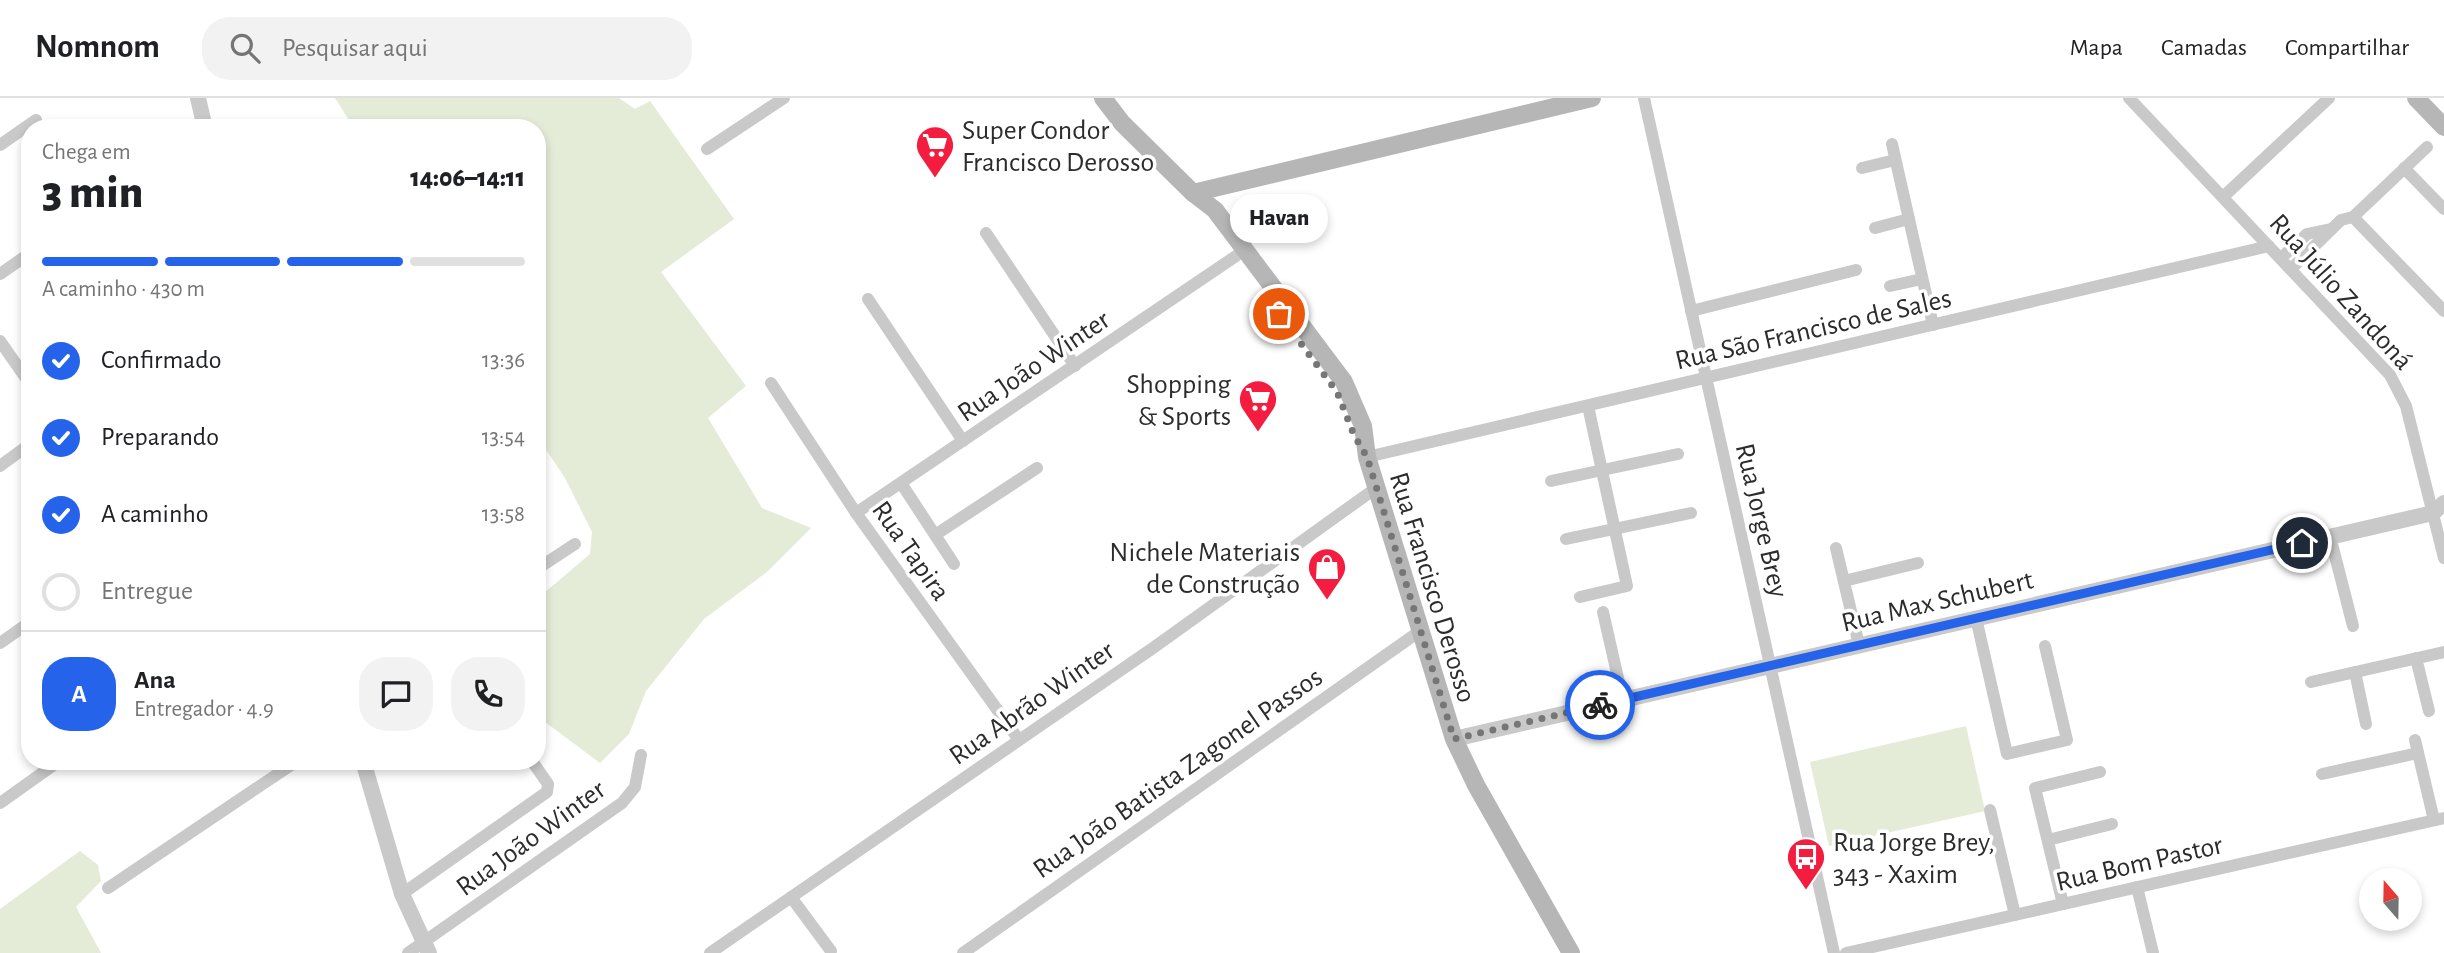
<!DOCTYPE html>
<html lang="pt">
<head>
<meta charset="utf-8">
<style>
	body { margin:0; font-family:"Alegreya Sans",sans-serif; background:#f2f2f2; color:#202124; height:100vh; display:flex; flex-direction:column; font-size:26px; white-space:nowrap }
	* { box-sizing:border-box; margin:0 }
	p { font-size:23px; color:#757577 }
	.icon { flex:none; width:38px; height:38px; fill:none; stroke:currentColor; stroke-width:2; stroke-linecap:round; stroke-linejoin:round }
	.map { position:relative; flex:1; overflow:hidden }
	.details { position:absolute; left:21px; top:21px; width:525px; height:651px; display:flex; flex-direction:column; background:#fff; border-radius:28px; box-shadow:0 4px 10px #0003 }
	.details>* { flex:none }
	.needle { width:46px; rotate:340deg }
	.fabs { position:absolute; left:2359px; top:770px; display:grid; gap:14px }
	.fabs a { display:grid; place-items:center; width:63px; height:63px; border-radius:50%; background:#fff; box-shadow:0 4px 10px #0003; font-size:35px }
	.pin { position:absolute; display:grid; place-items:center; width:60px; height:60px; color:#fff; margin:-30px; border:4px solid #fff; border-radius:50%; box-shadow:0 2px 7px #0007 }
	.courier { position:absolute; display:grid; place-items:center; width:70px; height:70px; margin:-35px; border:5px solid #2563eb; border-radius:50%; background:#fff; color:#222; box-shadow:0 2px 9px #0007 }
	.bubble { position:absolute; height:49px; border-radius:24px; background:#fff; box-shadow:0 4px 10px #0003; font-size:23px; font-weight:800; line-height:49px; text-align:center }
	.head em { font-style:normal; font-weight:800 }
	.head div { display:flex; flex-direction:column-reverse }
	.head { display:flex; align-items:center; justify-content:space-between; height:119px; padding:0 21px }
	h1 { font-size:46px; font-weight:800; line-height:52px }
	.bar { display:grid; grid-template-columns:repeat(4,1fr); gap:10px 7px; align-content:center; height:84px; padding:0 21px }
	.bar i { height:9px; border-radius:5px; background:#e0e0e0 }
	.bar .current { background:#2563eb }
	.bar p { grid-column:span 4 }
	.line { display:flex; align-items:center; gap:18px; padding:0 21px; border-top:2px solid #e0e0e0 }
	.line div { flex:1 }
	.round { display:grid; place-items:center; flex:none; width:74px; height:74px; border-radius:28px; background:#f2f2f2 }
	ol { padding:0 21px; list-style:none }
	li { display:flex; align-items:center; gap:21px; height:77px }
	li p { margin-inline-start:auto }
	li .icon { padding:7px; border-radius:50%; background:#2563eb; color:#fff; stroke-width:4 }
	li:last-child { color:#757577 }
	li i { width:38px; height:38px; border:4px solid #e0e0e0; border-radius:50% }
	header { display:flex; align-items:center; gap:42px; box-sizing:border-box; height:98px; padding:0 35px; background:#fff; border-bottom:2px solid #e0e0e0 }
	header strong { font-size:33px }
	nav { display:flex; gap:38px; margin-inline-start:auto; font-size:24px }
	.search { width:490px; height:63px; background:#f2f2f2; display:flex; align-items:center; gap:18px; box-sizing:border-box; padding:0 24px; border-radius:28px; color:#757577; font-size:26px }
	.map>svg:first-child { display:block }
</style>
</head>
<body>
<header>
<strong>Nomnom</strong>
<div class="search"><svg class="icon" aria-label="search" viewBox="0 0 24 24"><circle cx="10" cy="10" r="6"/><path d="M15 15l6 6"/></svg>Pesquisar aqui</div>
<nav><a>Mapa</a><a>Camadas</a><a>Compartilhar</a></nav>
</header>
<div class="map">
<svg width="2444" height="855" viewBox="0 0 2444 855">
	<rect width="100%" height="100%" fill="#fff"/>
	<!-- green -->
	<g fill="#e4ebd7">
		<path d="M335,0H619L635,11L650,3L734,121L661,174L746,288L708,320L762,410L811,430L767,474L704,521L646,593L629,636L600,665L537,618V501L590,456L592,434L565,380L537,338V30H354Z"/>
		<path d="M1966,628L1985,713L1829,748L1810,664Z"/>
		<path d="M80,753L98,767L101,783L76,809L101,855H0V811Z"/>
	</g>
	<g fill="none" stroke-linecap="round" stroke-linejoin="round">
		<!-- minor -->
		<g stroke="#c9c9c9" stroke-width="12">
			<path d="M1644,0L1834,855"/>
			<path d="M2129,0L2390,277L2406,308L2444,460"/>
			<path d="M1892,46L1933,227"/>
			<path d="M0,47L36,22"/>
			<path d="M707,51L784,0"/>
			<path d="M1862,70L1895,62"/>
			<path d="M2404,70L2444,111"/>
			<path d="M2223,99L2329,0"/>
			<path d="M2353,119L2444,213"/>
			<path d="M1875,130L1909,121"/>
			<path d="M986,135L1075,268"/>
			<path d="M2281,160L2307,136L2331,131"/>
			<path d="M2291,171L2341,122L2353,119L2427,49"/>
			<path d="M0,176L30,155"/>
			<path d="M1890,188L1922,181"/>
			<path d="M868,201L963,343"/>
			<path d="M1691,213L1856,172"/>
			<path d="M0,243L30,286"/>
			<path d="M771,285L856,415L1019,642"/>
			<path d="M1367,359L2269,148"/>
			<path d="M0,368L30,346"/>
			<path d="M1551,383L1678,356"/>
			<path d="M901,385L954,466"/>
			<path d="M856,415L1236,158"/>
			<path d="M935,437L1037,370"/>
			<path d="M2330,438L2353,528"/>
			<path d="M1566,441L1691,415"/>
			<path d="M1836,450L1859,547"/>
			<path d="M537,471L575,446"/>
			<path d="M1844,483L1918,465"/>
			<path d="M1580,499L1627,488L1588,308"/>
			<path d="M1603,514L1623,602"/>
			<path d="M1976,520L2007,656L2067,642L2045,548"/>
			<path d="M0,545L30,524"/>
			<path d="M2416,560L2429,613"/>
			<path d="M2355,574L2366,626"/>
			<path d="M2311,584L2444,554"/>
			<path d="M2415,642L2434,722"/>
			<path d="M2322,676L2418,655"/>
			<path d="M0,705L59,663"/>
			<path d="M1990,712L2015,817"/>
			<path d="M2048,742L2112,726"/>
			<path d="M2137,789L2153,855"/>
			<path d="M108,790L297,663"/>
			<path d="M402,796L547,694L548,686L532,663"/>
			<path d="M791,799L831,853"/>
			<path d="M2063,806L2035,690L2100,674"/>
			<path d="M408,855L622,705L635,689L641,657"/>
			<path d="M710,855L1153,550L1376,390"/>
			<path d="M963,855L1420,533"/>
			<path d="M1846,855L2444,720"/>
		</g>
		<!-- tertiary -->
		<g stroke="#c9c9c9" stroke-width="16">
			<path d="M198,0L205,30"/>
			<path d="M1454,641L2433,415L2444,405"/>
			<path d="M363,663L402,796L429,855"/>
		</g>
		<!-- secondary -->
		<g stroke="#b6b6b6" stroke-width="18">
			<path d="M1103,0L1122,25L1193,95L1215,112L1344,284L1363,328L1367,359L1454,641L1476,687L1571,855"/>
			<path d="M2416,0L2444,29"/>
			<path d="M1193,95L1592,0"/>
		</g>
	</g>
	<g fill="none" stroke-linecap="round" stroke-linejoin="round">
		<!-- done -->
		<path stroke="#767676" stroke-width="7" stroke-dasharray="0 12.6" d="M1279,216L1337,294L1354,337L1367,359L1454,641L1600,607"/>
		<!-- route -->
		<path stroke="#2563eb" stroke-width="9" d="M1600,607L2302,445"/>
	</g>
	<!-- icons -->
	<defs>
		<g id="supermarket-pin" transform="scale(2.0125)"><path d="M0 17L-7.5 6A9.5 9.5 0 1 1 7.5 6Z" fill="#f41d40" stroke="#fff"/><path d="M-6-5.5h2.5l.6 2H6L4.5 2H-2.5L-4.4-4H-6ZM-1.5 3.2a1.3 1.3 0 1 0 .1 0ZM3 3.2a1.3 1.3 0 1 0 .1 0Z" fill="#fff"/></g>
		<g id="shop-pin" transform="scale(2.0125)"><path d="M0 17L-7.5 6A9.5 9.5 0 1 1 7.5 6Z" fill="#f41d40" stroke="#fff"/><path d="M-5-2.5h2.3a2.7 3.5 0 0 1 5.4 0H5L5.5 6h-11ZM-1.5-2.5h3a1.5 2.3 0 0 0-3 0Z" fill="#fff"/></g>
		<g id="bus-pin" transform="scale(2.0125)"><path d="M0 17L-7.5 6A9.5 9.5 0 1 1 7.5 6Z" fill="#f41d40" stroke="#fff"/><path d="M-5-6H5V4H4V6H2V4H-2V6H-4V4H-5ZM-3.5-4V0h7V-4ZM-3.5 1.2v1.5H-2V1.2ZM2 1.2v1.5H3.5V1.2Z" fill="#fff"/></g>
	</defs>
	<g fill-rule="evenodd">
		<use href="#supermarket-pin" x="935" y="47"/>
		<use href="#supermarket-pin" x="1258" y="301"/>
		<use href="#shop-pin" x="1327" y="469"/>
		<use href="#bus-pin" x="1806" y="759"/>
	</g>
	<g text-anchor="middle" stroke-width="7" stroke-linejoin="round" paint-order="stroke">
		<!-- poi labels -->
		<g font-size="28" fill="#2c2c2c" stroke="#fff" text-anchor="start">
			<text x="962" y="41">Super Condor<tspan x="962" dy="32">Francisco Derosso</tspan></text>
			<text x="1231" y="295" text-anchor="end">Shopping<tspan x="1231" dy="32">&amp; Sports</tspan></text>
			<text x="1300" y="463" text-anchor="end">Nichele Materiais<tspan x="1300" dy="32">de Construção</tspan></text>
			<text x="1833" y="753">Rua Jorge Brey,<tspan x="1833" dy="32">343 - Xaxim</tspan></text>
		</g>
		<!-- street labels -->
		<g font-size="28" fill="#2c2c2c" stroke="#fff">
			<text transform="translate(2342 193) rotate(48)" y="10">Rua Júlio Zandoná</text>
			<text transform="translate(1813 230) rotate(-13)" y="10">Rua São Francisco de Sales</text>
			<text transform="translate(1033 267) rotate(-34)" y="10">Rua João Winter</text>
			<text transform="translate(1763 422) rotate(77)" y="10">Rua Jorge Brey</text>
			<text transform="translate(912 452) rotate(55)" y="10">Rua Tapira</text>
			<text transform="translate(1434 489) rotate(73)" y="10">Rua Francisco Derosso</text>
			<text transform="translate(1937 502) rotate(-13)" y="10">Rua Max Schubert</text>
			<text transform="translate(1031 604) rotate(-35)" y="10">Rua Abrão Winter</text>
			<text transform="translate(1177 674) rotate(-35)" y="10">Rua João Batista Zagonel Passos</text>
			<text transform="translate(530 739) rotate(-36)" y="10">Rua João Winter</text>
			<text transform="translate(2139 764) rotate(-13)" y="10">Rua Bom Pastor</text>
		</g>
	</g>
</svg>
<div class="fabs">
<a><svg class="needle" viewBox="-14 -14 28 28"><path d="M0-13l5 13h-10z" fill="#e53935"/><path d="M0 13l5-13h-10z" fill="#757577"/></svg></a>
</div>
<div class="pin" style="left:1279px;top:216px;background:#ea580c"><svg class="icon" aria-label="bag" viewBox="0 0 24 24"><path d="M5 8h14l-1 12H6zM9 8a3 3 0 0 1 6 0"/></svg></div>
<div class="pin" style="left:2302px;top:445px;background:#1f2937"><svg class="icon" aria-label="home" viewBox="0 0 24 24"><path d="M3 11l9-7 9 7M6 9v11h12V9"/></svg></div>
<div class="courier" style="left:1600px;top:607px"><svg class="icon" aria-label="bike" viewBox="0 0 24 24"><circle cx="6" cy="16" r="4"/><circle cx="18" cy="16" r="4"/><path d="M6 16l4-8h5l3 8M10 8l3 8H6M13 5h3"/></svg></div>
<div class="bubble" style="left:1230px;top:96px;width:98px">Havan</div>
<section class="details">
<div class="head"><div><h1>3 min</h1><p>Chega em</p></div><em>14:06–14:11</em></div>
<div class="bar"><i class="current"></i><i class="current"></i><i class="current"></i><i></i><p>A caminho · 430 m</p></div>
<ol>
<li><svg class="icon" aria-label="check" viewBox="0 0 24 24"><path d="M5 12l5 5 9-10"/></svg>Confirmado<p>13:36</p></li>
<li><svg class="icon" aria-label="check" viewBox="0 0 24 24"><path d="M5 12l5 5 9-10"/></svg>Preparando<p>13:54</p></li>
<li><svg class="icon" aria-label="check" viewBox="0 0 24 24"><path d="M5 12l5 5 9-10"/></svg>A caminho<p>13:58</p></li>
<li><i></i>Entregue</li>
</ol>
<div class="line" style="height:126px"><b class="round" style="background:#2563eb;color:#fff">A</b><div><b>Ana</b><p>Entregador · 4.9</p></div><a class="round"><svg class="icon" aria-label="chat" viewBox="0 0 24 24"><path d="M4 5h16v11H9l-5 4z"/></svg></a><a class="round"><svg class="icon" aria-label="phone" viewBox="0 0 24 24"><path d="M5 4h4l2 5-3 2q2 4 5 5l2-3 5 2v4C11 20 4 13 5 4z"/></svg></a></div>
</section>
</div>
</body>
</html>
